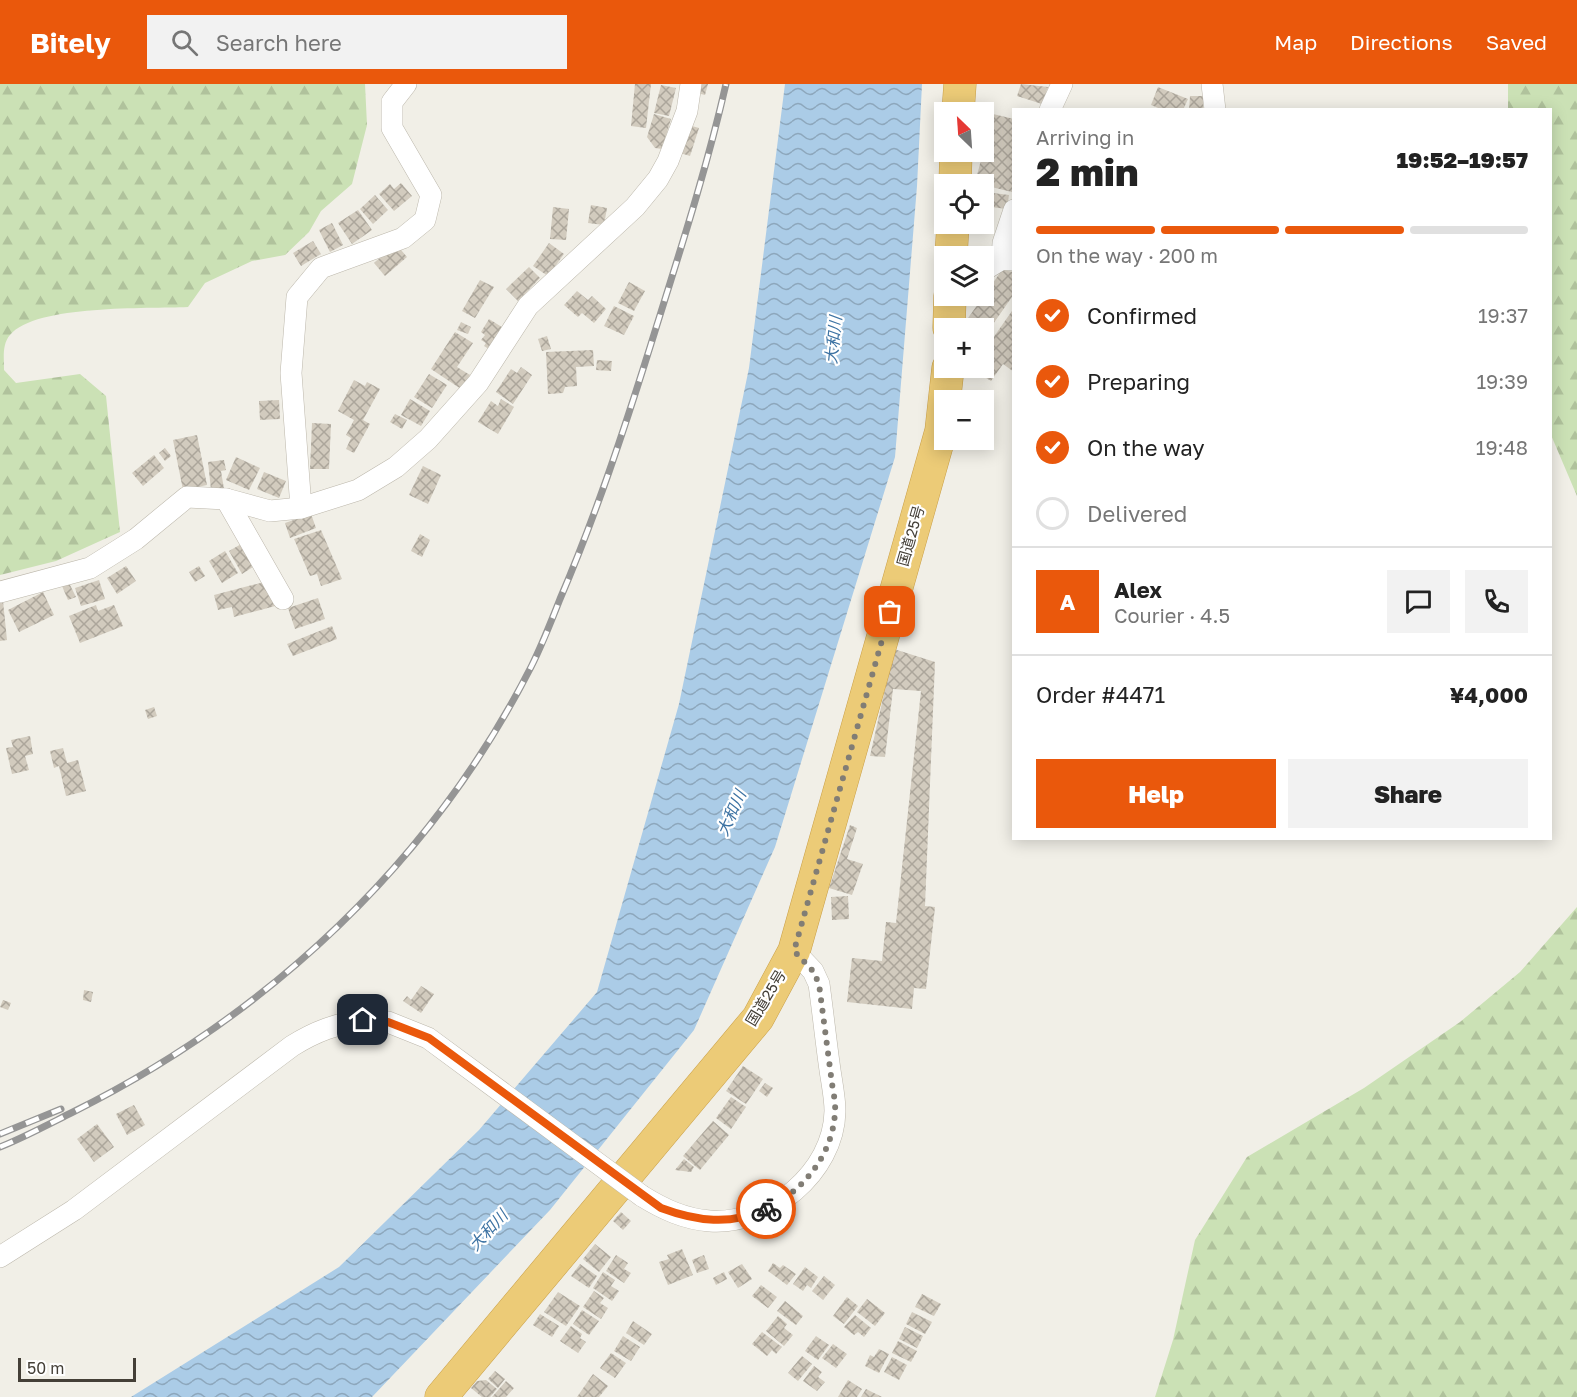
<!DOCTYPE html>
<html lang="en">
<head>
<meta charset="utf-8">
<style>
	body { margin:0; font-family:"Golos Text","Noto Sans JP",sans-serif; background:#f2f2f2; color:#222; height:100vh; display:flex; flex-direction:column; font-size:22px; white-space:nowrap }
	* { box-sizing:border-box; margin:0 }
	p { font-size:20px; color:#767676 }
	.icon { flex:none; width:33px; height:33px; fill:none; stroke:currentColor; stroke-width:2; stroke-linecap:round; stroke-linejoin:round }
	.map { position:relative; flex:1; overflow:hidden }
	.details { position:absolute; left:1012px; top:24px; width:540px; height:732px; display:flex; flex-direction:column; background:#fff; border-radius:0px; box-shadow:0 3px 15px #0003 }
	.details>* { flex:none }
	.needle { width:39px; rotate:335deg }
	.tools { position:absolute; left:934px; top:18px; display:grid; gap:12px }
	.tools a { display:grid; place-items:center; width:60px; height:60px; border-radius:0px; background:#fff; box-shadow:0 3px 15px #0003; font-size:30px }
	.scale { position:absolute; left:18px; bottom:15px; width:118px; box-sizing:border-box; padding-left:6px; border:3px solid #443f37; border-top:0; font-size:16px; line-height:21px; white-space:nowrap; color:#443f37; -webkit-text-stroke:4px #fff; paint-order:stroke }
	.pin { position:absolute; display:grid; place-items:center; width:51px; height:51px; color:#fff; margin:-26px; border-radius:12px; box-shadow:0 3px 9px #0006 }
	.courier { position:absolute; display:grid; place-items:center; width:60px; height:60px; margin:-30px; border:4px solid #ea580c; border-radius:50%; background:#fff; color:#222; box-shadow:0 2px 8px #0007 }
	.overview em { font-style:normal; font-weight:800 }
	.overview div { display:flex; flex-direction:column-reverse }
	.overview { display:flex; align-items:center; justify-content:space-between; height:102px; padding:0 24px }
	h1 { font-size:39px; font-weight:800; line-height:45px }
	.bar { display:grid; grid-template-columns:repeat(4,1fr); gap:9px 6px; align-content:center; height:72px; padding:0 24px }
	.bar i { height:8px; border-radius:4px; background:#e0e0e0 }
	.bar .on { background:#ea580c }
	.bar p { grid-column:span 4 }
	.line { display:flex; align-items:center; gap:15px; padding:0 24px; border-top:2px solid #e0e0e0 }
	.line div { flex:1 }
	.round { display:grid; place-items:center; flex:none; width:63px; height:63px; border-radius:0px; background:#f2f2f2 }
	ol { padding:0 24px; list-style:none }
	li { display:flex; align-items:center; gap:18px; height:66px }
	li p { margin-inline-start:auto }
	li .icon { padding:6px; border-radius:50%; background:#ea580c; color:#fff; stroke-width:4 }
	li:last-child { color:#767676 }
	li i { width:33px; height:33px; border:3px solid #e0e0e0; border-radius:50% }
	.primary-button { display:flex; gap:12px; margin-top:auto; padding:12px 24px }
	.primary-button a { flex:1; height:69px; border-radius:0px; background:#ea580c; color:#fff; font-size:24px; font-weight:800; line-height:69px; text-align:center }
	.primary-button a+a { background:#f2f2f2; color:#222 }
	header { display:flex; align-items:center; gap:36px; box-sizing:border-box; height:84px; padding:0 30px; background:#ea580c; color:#fff }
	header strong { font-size:28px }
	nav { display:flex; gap:33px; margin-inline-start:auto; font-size:21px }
	.search { width:420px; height:54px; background:#f2f2f2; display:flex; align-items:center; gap:15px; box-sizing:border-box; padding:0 21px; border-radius:0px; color:#767676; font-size:22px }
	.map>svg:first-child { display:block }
</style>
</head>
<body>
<header>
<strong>Bitely</strong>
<div class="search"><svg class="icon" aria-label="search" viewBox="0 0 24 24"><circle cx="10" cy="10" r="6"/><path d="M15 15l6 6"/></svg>Search here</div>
<nav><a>Map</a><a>Directions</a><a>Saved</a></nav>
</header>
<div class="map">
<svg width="1577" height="1313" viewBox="0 0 1577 1313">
	<defs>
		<pattern id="forest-firs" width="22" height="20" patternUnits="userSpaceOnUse" patternTransform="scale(1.5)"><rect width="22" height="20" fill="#cbe1b5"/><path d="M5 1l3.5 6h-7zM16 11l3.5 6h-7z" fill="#b0c29c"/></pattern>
		<pattern id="water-waves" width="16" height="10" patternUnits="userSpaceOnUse" patternTransform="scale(1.5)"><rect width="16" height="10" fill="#abcce7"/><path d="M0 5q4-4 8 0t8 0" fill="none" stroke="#8da7bc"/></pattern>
		<pattern id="building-cross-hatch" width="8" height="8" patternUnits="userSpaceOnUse" patternTransform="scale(1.5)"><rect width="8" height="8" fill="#d2cbbe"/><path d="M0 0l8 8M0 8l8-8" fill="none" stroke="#aca69b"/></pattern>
	</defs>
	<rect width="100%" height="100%" fill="#f1efe7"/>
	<!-- forest -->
	<g fill="url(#forest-firs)">
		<path d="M0,0H365L367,41L352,100L321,127L309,148L285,171L252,177L205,199L188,223C148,225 36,220 10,251C2,260 4,274 4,286L16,299L80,290L106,312L120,448L56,477L0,491Z"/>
		<path d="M1508,0H1577V412L1551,351V26L1508,25Z"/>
		<path d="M1577,823V1313H1155L1173,1256L1195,1156L1247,1073L1364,1004L1460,938L1520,888Z"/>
	</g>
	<!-- water -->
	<path fill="url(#water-waves)" d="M785,0H922L917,102L895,373L775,763L694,946L550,1126L372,1313H131L339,1183L479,1046L597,908L679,620L749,284Z"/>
	<!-- building -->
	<g fill="url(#building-cross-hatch)">
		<path d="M635,0H651L646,44L631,42Z"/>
		<path d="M695,0H708L705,11L693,8Z"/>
		<path d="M1021,0L1048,3L1042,20L1017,12Z"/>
		<path d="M661,1L676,4L669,32L654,29Z"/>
		<path d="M1158,3L1188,15L1183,26H1163L1151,21Z"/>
		<path d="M1190,12H1203V26H1189Z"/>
		<path d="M654,30L671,35L662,65L655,64L647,53Z"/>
		<path d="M993,30L1014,35L1012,108L975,99Z"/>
		<path d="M685,40L699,44L690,72L677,68Z"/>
		<path d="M401,99L412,112L394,127L379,110L390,100L394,105Z"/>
		<path d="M984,106L990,107L988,122L984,121Z"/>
		<path d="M993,109L1009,111L1007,125L991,123Z"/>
		<path d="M375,111L388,126L373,140L360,125Z"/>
		<path d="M591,121L607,124L604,141L588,139Z"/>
		<path d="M553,123L569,125L566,156L550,155Z"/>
		<path d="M358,126L372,146L352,160L338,139Z"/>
		<path d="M332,139L343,161L330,168L319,146Z"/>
		<path d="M313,157L321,170L301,182L293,169Z"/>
		<path d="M549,159L564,170L548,192L533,182Z"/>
		<path d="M396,160L407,173L385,192L374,179Z"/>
		<path d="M529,183L540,194L518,217L506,205Z"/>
		<path d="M1002,186L1014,188V210L984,253V244H961Z"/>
		<path d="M480,196L494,203L475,234L462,227Z"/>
		<path d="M629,198L645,207L634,227L618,219Z"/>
		<path d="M577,207L588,216L592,212L606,225L594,239L582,229L578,233L564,221Z"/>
		<path d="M614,222L634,232L624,251L604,242Z"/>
		<path d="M1014,224V288L1003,280L991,297L970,284H984V267Z"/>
		<path d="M489,235L505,245L492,267L484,262L486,259L481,256L485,251L481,248Z"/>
		<path d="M461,238L471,243L468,250L457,246Z"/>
		<path d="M455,248L473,259L457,283L470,291L461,305L431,285Z"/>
		<path d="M547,252L551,265L542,267L538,255Z"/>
		<path d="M593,266L594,282L576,283L577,302L565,303L563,309L548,310L546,268Z"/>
		<path d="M597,276L612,277L611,287L596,286Z"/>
		<path d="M521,283L532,291L513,320L496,308L511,285L517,289Z"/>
		<path d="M429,290L447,301L432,324L414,313Z"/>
		<path d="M354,296L365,302L367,298L380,305L363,336L370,340L354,369L346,365L351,354L346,351L354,336L338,327Z"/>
		<path d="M410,315L430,327L421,342L401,331Z"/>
		<path d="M501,315L514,323L498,350L478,338L491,317L498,322Z"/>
		<path d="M279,316L280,335L260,336L259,317Z"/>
		<path d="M395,330L407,336L402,345L390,338Z"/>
		<path d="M312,339L331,340L329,385H310Z"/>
		<path d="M197,351L207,401L183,406L173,356Z"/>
		<path d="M165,364L171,372L165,377L159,369Z"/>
		<path d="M154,371L164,384L143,402L132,389Z"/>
		<path d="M236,373L260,384L249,406L226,396Z"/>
		<path d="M224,376L226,386L221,387L224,405L211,406L208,378Z"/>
		<path d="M423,382L441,391L428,420L409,411Z"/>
		<path d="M264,388L286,397L279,414L257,405Z"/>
		<path d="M311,430L316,444L290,454L285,439Z"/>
		<path d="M321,446L342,495L321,502L317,490L310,492L294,455Z"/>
		<path d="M420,450L430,456L422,473L411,467Z"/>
		<path d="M243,459L256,481L242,490L229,467Z"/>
		<path d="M225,467L238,489L222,499L209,477Z"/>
		<path d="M126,482L136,497L117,510L107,494Z"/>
		<path d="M199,482L205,492L195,498L189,488Z"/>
		<path d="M99,496L105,515L81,522L75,504Z"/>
		<path d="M268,497L275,522L234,533L232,523L218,526L214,511Z"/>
		<path d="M69,499L76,513L68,516L62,502Z"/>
		<path d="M43,508L54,531L19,548L8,526Z"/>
		<path d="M318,514L325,535L295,545L288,524Z"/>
		<path d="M0,517H3L7,556L0,557Z"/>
		<path d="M96,521L98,527L114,521L123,542L80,559L69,532Z"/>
		<path d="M332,542L337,555L293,572L287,560Z"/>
		<path d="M894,565L935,578L925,822L935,823L926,905L914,904L912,925L847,918L852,874L882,877L886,838L896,839L921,607L893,605L885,673L870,672Z"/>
		<path d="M154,623L157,632L148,635L145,626Z"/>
		<path d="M30,652L33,670L25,672L29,686L12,690L6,664L13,663L11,656Z"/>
		<path d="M63,664L67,679L78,676L86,707L66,712L59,682L54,684L50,667Z"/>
		<path d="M850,741L857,744L847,775L863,780L852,811L829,804Z"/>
		<path d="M848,812L849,835L832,836L831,813Z"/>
		<path d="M421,902L434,910L421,929L403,917L407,912L411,916Z"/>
		<path d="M84,906L93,908L91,918L83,916Z"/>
		<path d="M3,916L11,919L8,926L0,923Z"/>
		<path d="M743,982L763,995L746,1020L726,1007Z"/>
		<path d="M765,999L773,1004L767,1013L759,1007Z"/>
		<path d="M731,1013L746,1023L731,1045L716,1034Z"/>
		<path d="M134,1021L145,1041L127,1051L116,1030Z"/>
		<path d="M713,1037L729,1051L700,1086L683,1072Z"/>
		<path d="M97,1040L114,1063L94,1078L77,1055Z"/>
		<path d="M684,1075L694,1083L691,1088L675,1086Z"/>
		<path d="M621,1128L631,1137L623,1146L613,1137Z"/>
		<path d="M595,1160L611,1173L599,1188L583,1175Z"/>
		<path d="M682,1165L693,1191L668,1201L659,1178L669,1175L667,1171Z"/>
		<path d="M616,1171L628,1179L624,1185L631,1189L624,1199L606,1187Z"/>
		<path d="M704,1171L709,1185L697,1189L692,1176Z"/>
		<path d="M773,1179L780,1184L783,1181L796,1190L787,1201L768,1187Z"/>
		<path d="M580,1180L597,1192L589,1204L571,1192Z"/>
		<path d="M742,1180L752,1195L738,1204L728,1188Z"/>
		<path d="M805,1183L818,1193L811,1204L807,1201L803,1207L793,1200Z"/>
		<path d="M603,1188L615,1196L611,1202L619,1207L612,1217L593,1204Z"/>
		<path d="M724,1188L727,1195L716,1201L713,1194Z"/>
		<path d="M824,1192L835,1201L823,1216L812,1207Z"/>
		<path d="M761,1201L777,1213L768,1224L752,1212Z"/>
		<path d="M594,1207L604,1214L600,1219L608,1224L601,1235L583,1223Z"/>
		<path d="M558,1208L580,1222L566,1242L544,1228Z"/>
		<path d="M922,1210L941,1220L934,1232L915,1223Z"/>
		<path d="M847,1213L858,1222L844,1240L833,1232Z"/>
		<path d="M867,1215L885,1229L875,1242L857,1228Z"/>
		<path d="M785,1217L803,1232L796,1241L777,1227Z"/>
		<path d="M582,1226L599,1237L589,1251L573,1240Z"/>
		<path d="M912,1228L932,1238L925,1250L906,1240Z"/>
		<path d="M540,1230L559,1242L552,1253L533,1241Z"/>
		<path d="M855,1231L871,1244L864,1253L858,1248L854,1251L844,1243Z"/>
		<path d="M778,1232L787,1240L784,1244L793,1251L784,1262L766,1247Z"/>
		<path d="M633,1237L652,1250L644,1261L626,1249Z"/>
		<path d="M571,1242L582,1250L580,1254L586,1258L578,1269L560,1257Z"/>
		<path d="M905,1243L923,1252L917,1264L899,1255Z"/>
		<path d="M762,1248L782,1263L776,1270L772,1266L767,1272L752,1260Z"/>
		<path d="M623,1252L640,1263L631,1277L614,1267Z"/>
		<path d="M816,1252L829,1261L818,1276L805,1267Z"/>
		<path d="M898,1257L917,1267L911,1278L892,1269Z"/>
		<path d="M833,1260L847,1270L836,1284L822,1274Z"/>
		<path d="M879,1265L889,1270L879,1289L865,1282L870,1271L874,1273Z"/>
		<path d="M611,1269L626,1279L615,1294L600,1284Z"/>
		<path d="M802,1272L812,1280L798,1297L788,1289Z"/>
		<path d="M892,1273L907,1281L899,1296L884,1288Z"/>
		<path d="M814,1282L822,1288L818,1293L825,1298L817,1307L803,1297Z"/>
		<path d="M495,1287L505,1295L498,1304L488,1295Z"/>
		<path d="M593,1290L608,1302L599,1313H577Z"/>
		<path d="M486,1296L497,1305L490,1313H482L471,1304L477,1297Z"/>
		<path d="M848,1296L862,1305L857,1313H838Z"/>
		<path d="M506,1297L514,1304L506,1313H492Z"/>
		<path d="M866,1305L882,1313H861Z"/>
	</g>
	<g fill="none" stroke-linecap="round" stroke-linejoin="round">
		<!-- minor casing -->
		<g stroke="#bcb7ab" stroke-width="22">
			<g id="minor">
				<path d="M1212,0L1215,26"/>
				<path d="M1050,26L1062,0"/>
				<path d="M1002,175L1003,159L1014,126"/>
				<path d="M984,186L1002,175L1014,176"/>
				<path d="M226,415L270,427L301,424L358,406L396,383L428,355L478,299L528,222L635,123L658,95L668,77L687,27L691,0"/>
				<path d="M301,424L291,289L297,213L321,184L403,154L425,136L431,111L392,44V18L406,0"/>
				<path d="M0,508L90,484L136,455L187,413L226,415L283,515"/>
				<path d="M642,1112C663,1125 684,1135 710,1137C769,1141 834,1089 835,1027C835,1014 832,1000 830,986C826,958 823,929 819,900L813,887L794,867"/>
				<path d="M0,1173L74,1126L292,962C316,947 336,940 363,936"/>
			</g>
		</g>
		<!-- highway casing -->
		<g stroke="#caa049" stroke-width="33">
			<g id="highway">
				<path d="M958,28L960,0"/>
				<path d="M955,100L956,68"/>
				<path d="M951,172L953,140"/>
				<path d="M949,244L950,212"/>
				<path d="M441,1313L758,934L794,867L941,347L948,284"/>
			</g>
		</g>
		<!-- minor -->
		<use href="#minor" stroke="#fff" stroke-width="21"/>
		<!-- highway -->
		<use href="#highway" stroke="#eccb77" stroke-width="32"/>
		<!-- rail casing -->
		<g stroke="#959595" stroke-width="7">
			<g id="rail">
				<path d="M0,1050L61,1025"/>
				<path d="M0,1063C25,1053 49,1040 73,1028C268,931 432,778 531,583C542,561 551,538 560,515C596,431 624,346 651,260C678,173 706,88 726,0"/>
			</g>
		</g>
		<!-- rail -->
		<use href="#rail" stroke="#fff" stroke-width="4.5" stroke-dasharray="14" stroke-linecap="butt"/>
		<!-- minor-bridge casing -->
		<g stroke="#bcb7ab" stroke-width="22" stroke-linecap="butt">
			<path id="minor-bridge" d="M363,936L388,938L428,954L642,1112"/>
		</g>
		<!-- minor-bridge -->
		<use href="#minor-bridge" stroke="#fff" stroke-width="21"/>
	</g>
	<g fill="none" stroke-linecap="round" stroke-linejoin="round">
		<!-- done -->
		<path stroke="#817d75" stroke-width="6" stroke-dasharray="0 10.8" d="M766,1125C803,1107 833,1071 835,1028C836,1017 832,1003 831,992C827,961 823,931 819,900L813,887L794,867L890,528"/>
		<!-- route -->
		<path stroke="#ea580c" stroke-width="8" d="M363,936L388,938L429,954L661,1124C696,1137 731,1142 766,1125"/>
	</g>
	<g text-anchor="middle" stroke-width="4.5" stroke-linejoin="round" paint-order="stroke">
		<!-- street labels -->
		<g font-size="15" fill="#443f37" stroke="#fff">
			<text transform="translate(911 452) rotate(-74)" y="5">国道25号</text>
			<text transform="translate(766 914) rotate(-59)" y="5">国道25号</text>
		</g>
		<!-- water labels -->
		<g font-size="16" font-style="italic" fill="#3d73a3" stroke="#fff">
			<text transform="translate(833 256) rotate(-84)" y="6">大和川</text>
			<text transform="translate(731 729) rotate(-66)" y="6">大和川</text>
			<text transform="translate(488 1146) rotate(-47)" y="6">大和川</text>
		</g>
	</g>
</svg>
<div class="tools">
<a><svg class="needle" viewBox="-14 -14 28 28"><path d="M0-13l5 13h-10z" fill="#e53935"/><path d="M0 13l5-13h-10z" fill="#767676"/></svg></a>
<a><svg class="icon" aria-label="locate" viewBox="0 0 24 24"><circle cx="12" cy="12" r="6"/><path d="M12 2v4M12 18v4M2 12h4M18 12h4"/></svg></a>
<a><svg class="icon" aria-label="layers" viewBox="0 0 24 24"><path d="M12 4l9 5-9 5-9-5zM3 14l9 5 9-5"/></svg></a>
<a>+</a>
<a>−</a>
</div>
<div class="scale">50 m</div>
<div class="pin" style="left:890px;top:528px;background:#ea580c"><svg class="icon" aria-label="bag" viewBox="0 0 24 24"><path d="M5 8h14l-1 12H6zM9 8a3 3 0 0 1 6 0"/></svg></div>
<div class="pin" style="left:363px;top:936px;background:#1f2937"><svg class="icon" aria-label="home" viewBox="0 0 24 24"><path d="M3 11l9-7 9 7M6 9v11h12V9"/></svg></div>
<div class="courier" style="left:766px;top:1125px"><svg class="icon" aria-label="bike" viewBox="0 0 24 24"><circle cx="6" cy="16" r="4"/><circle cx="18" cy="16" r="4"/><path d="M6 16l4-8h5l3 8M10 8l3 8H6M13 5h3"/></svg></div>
<section class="details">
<div class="overview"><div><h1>2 min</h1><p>Arriving in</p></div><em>19:52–19:57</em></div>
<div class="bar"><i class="on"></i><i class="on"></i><i class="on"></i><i></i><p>On the way · 200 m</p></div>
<ol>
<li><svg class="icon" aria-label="check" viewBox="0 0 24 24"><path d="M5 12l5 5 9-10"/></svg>Confirmed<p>19:37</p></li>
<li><svg class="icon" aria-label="check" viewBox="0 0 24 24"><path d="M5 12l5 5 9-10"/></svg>Preparing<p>19:39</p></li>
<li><svg class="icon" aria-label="check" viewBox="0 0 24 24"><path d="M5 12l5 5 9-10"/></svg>On the way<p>19:48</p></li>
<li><i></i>Delivered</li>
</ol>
<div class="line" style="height:108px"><b class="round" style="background:#ea580c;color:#fff">A</b><div><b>Alex</b><p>Courier · 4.5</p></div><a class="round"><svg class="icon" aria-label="chat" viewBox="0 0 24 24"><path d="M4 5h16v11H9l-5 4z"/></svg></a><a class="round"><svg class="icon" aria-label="phone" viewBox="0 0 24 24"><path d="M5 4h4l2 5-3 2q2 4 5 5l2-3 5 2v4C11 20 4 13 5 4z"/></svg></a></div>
<div class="line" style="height:78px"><div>Order #4471</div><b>¥4,000</b></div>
<div class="primary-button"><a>Help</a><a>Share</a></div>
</section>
</div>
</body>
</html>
